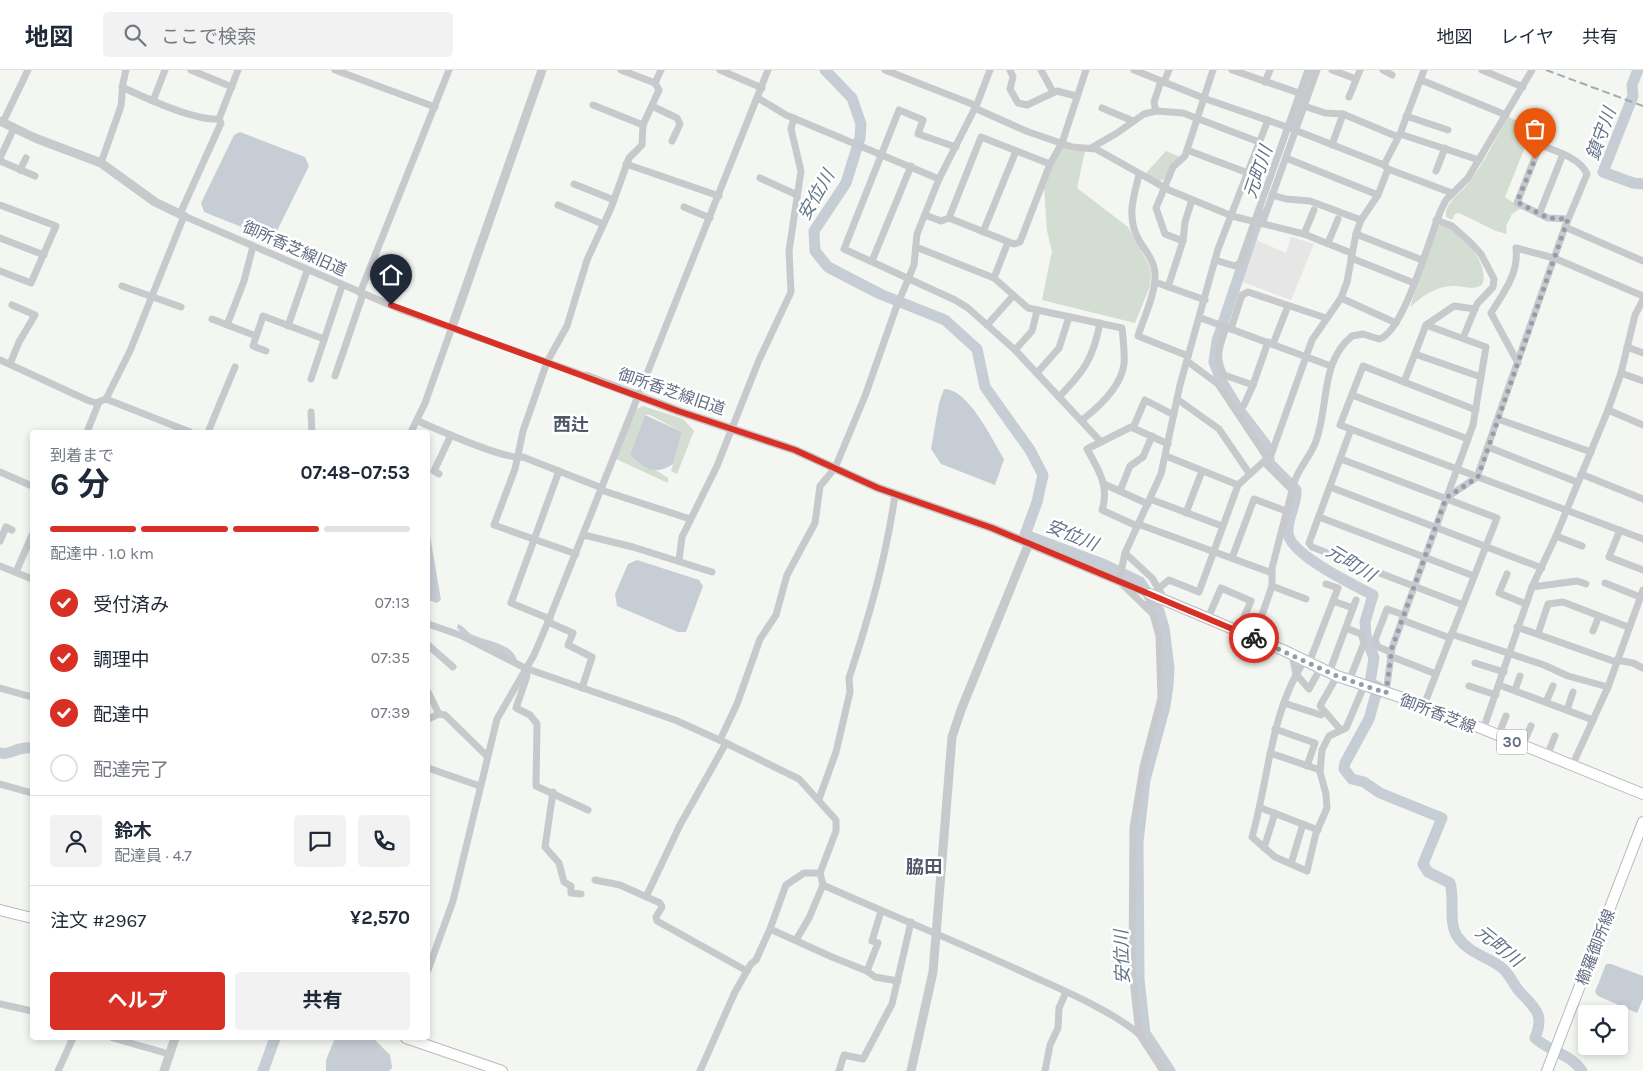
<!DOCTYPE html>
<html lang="ja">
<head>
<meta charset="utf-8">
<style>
	body { margin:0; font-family:Karla,"Noto Sans JP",sans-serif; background:#f2f2f3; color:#1f2937; height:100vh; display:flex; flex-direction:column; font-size:19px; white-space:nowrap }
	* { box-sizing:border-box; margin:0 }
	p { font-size:16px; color:#747a83 }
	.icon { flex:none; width:28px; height:28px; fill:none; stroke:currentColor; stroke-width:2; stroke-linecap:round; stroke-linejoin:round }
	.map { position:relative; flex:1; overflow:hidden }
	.details { position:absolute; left:30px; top:360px; width:400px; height:610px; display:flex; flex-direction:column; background:#fff; border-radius:5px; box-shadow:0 2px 8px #0003 }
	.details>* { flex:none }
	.buttons { position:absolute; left:1578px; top:935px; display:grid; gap:10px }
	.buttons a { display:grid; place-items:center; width:50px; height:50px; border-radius:5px; background:#fff; box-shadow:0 2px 8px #0003; font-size:25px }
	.pin { position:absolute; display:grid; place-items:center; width:42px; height:42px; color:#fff; margin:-51px -21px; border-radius:50% 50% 50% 0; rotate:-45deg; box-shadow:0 0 5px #0007 }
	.pin .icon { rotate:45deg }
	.courier { position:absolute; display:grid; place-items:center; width:50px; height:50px; margin:-25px; border:4px solid #d93025; border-radius:50%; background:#fff; color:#222; box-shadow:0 1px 6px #0007 }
	.headline em { font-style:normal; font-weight:700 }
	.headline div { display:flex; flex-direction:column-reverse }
	.headline { display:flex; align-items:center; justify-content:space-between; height:85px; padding:0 20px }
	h1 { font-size:32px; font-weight:700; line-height:38px }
	.bar { display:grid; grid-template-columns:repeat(4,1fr); gap:8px 5px; align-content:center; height:60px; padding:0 20px }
	.bar i { height:6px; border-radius:4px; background:#e0e1e3 }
	.bar .current { background:#d93025 }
	.bar p { grid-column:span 4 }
	.line { display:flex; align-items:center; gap:12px; padding:0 20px; border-top:1px solid #e0e1e3 }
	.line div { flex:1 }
	.round { display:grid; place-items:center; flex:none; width:52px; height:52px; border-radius:5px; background:#f2f2f3 }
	ol { padding:0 20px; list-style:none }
	li { display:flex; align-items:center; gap:15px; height:55px }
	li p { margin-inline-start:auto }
	li .icon { padding:5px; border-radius:50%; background:#d93025; color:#fff; stroke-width:4 }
	li:last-child { color:#747a83 }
	li i { width:28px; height:28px; border:2px solid #e0e1e3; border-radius:50% }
	.action { display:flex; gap:10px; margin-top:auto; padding:10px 20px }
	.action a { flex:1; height:58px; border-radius:5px; background:#d93025; color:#fff; font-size:20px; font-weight:700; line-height:58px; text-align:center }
	.action a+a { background:#f2f2f3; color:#1f2937 }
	header { display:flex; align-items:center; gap:30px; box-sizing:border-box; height:70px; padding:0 25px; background:#fff; border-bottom:1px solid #e0e1e3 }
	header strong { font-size:24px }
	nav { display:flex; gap:28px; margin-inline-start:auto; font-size:18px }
	.search { width:350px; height:45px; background:#f2f2f3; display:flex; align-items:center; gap:12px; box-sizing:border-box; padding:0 18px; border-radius:5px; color:#747a83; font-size:19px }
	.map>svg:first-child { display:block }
</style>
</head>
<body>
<header>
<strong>地図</strong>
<div class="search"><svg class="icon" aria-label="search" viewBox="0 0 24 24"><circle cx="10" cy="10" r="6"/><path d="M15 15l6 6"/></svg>ここで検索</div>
<nav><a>地図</a><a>レイヤ</a><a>共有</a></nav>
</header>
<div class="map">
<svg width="1643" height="1001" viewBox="0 0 1643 1001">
	<rect width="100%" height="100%" fill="#f4f6f1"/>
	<!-- built -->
	<path fill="#e5e6e5" d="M1291,167L1314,174L1291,230L1240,211L1254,169L1286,183Z"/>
	<!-- green -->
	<g fill="#d4ddd2">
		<path d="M1508,47L1533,57L1505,127L1521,138L1512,144L1506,156L1507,164L1496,161L1459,143L1455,144L1452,150L1446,147C1444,134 1459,124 1467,115C1482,97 1496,68 1508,47Z"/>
		<path d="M1063,77L1072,81H1085L1077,118L1128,157L1148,193L1151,202L1150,216L1135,253L1042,230L1052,181L1047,161L1044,117L1055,90Z"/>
		<path d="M1166,81L1180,87L1164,109L1160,111L1145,104Z"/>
		<path d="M1441,155C1461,159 1491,195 1482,215C1473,220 1465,217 1456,216C1437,215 1424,225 1410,237L1436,158Z"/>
		<path d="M643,336L683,349L694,361L677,404L671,401L682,362L650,345H645L630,384L668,408V413L616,389L635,340Z"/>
	</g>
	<!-- water -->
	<g fill="#c7cdd5">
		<path d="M240,62L305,87L309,96L275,165L267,167L204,142L201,133L234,65Z"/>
		<path d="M944,319C969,319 992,370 1004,389L995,415L941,394L931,379L939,333Z"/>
		<path d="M645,345L682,362L673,394C655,406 644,399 630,384Z"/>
		<path d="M428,454L441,530L437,533L428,530Z"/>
		<path d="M637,490L699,510L703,516L686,562H678L617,536L615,524L628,494Z"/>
		<path d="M458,554C464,556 466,561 471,564C484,571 514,573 517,591L462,563L457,558Z"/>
		<path d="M1606,894H1611L1643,906V929L1637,943L1598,926L1595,922Z"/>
		<path d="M335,968H373L390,985L392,998L389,1001H326V990Z"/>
	</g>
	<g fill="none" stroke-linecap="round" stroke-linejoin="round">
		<!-- river -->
		<g stroke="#c7cdd5" stroke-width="11">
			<path d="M825,0L852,28L861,54L860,68L846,113L814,161L815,181L828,197L880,224L945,250L977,279L985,317L1030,380L1043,405L1037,432L1025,465L1105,495L1140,512L1159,541L1164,558L1169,598L1168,616L1165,636L1145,710L1138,772L1139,909L1145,963L1170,1001"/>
			<path d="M1638,0L1632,15L1633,26L1603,102L1633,113L1643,114"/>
			<path d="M1294,50L1312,0"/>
			<path d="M1260,143L1217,271L1214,292L1221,310L1237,337L1266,375L1270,394L1296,420C1297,434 1287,448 1288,462C1288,484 1354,515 1373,525L1365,552L1366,566L1374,588L1370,613L1378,617L1369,649L1345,693L1344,699L1352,709L1364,712L1380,723L1442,748L1423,794L1428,802L1450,813C1455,829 1448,852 1457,866C1468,883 1486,886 1501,897C1510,904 1513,914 1520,922C1535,938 1545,944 1535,968C1550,982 1571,984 1582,1001"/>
			<path d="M0,683C12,686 15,676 32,678"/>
			<path d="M263,1001L275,968"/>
		</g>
		<!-- secondary casing -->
		<g stroke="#b9bbc1" stroke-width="12">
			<path id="secondary" d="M1547,1001L1643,752"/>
		</g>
		<!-- primary casing -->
		<g stroke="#b9bbc0" stroke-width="12">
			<g id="primary">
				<path d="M1150,524L1283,580L1337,606L1424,635L1643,724"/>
				<path d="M0,840L32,848"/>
				<path d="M406,968L502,1001"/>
			</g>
		</g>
		<!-- minor -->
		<g stroke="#c7c9cd" stroke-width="7">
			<path d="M191,0L232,17"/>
			<path d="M335,0L435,37"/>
			<path d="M720,0L762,18"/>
			<path d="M885,0L972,34L979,40L1026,61L1072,77L1096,79L1169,120L1232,146L1304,164L1351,183"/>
			<path d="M1010,0L1013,7L1010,19L1018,33L1027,35L1057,21L1076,26"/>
			<path d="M1041,0L1053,22"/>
			<path d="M1134,0L1206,29L1287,57L1384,95L1388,99L1452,123"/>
			<path d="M1232,0L1299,23"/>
			<path d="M1332,0L1356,9"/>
			<path d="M1383,0L1392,5"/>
			<path d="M1482,0L1523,17"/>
			<path d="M1421,10L1506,45"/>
			<path d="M1164,12L1169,0"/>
			<path d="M1265,12L1270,0"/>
			<path d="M655,13L661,0"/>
			<path d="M122,17C145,28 195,51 219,49L238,0"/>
			<path d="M1349,27L1360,0"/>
			<path d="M758,28L786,45L939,109"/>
			<path d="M153,31L165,0"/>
			<path d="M593,35L643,55"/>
			<path d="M652,36L677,48L680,54L672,71"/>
			<path d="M1304,36L1325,43L1343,44L1398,67"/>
			<path d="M1102,38L1133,51"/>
			<path d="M1156,41L1154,32L1161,11"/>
			<path d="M1406,46L1448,60"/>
			<path d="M3,52L28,0"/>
			<path d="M1400,64L1479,90"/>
			<path d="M1332,75L1343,44"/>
			<path d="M956,77L918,64L923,50L899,40L844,179L955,230L968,238L1015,280L1101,372"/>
			<path d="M1091,78L1117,63L1144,44L1156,41L1183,43L1259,72"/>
			<path d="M1187,80L1248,103"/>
			<path d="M0,88L14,58"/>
			<path d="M1286,88L1378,125"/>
			<path d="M0,91L35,106"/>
			<path d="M101,93L121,36L123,13L126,0"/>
			<path d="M626,94L719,126"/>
			<path d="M1384,95L1400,64L1424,0"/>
			<path d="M20,100L26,88"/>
			<path d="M1436,101L1445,78"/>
			<path d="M1139,105C1133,128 1126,149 1140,172C1146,181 1154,191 1155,203C1156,223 1144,247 1138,266L1188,286"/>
			<path d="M760,108L797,125"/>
			<path d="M574,114L614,130"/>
			<path d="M1272,125L1286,129L1310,131L1361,150"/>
			<path d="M0,135L56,156L31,213L0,201"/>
			<path d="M558,135L603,154"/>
			<path d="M684,137L710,148"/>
			<path d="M1540,142L1563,84"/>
			<path d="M180,144L221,53L219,49"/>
			<path d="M925,145L941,151L949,148L981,67L1050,94"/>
			<path d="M949,148L1014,174L1020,172L1050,94L1062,73L1086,0"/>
			<path d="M1436,150L1452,156L1470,172L1481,184L1494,209L1493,217L1477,234L1463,268"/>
			<path d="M1262,154L1317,0"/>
			<path d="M1565,157L1643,191"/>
			<path d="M983,162L1016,81"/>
			<path d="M1304,164L1314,140"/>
			<path d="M1356,164L1422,190"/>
			<path d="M0,168L44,185"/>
			<path d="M1183,171L1165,164L1156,138L1173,97L1185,86L1187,80L1213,0"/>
			<path d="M1328,173L1338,149"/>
			<path d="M916,177L994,208L1028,238L1122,258C1123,269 1125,282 1124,294C1121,316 1099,337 1082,350"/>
			<path d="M1351,188L1414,213"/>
			<path d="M1215,190L1235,196L1240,193L1308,0"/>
			<path d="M872,191L911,96"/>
			<path d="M994,208L1008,172"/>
			<path d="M1155,212L1205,230"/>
			<path d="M122,216L181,237"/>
			<path d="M1168,217L1183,171L1185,152L1192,130"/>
			<path d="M360,223L449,0"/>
			<path d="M1341,228L1396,253"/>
			<path d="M1201,248L1331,296"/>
			<path d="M212,249L256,266"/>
			<path d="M227,255L244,211L253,176"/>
			<path d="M987,255L1013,226"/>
			<path d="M288,256L307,201"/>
			<path d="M1226,257C1220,277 1214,285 1224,305L1253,315L1244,335"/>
			<path d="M1231,259L1242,225L1248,222L1326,248"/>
			<path d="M1273,274L1288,236"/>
			<path d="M1627,277L1643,283"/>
			<path d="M1015,280L1032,261L1037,241"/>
			<path d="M266,281L253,276L263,246L324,269"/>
			<path d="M1415,284L1481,307"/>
			<path d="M0,290L87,330L96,333L106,329L130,281L184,146L404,241L586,306"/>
			<path d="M1187,291L1218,314L1268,389"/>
			<path d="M1518,293L1491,243C1504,222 1519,203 1516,178L1554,188L1643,226"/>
			<path d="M10,294L19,272L35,245L12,235"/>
			<path d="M1037,303L1059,278L1069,247"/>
			<path d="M1621,303L1643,311"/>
			<path d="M335,306L363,224"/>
			<path d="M311,309L342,216"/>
			<path d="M1404,312L1426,255L1454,236L1475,239"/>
			<path d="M1253,315L1268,272"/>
			<path d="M1352,325L1468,369"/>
			<path d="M1059,327C1084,301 1093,289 1100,253"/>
			<path d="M106,329L190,362"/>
			<path d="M1177,329L1219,359L1249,403"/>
			<path d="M1476,340L1363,296L1340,355L1643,469"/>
			<path d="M1608,340L1643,355"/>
			<path d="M311,342L312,362"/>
			<path d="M1498,349L1591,382"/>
			<path d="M418,351C439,360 504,390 523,387L602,418"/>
			<path d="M1133,358L1145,330L1174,345"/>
			<path d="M1351,359L1309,473L1312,477L1463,535"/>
			<path d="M87,362L99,332"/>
			<path d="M208,362L235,297"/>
			<path d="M411,362L425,333L452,257"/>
			<path d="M1488,377L1577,412"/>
			<path d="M1166,386L1238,415"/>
			<path d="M1341,389L1497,448L1424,635"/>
			<path d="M1264,392L1292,420"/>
			<path d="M0,402L32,416"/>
			<path d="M439,404L434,401L451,365"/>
			<path d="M1581,404L1643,429"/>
			<path d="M1104,414L1148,434"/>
			<path d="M1330,417L1542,498"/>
			<path d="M601,420L690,449"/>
			<path d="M1120,421L1130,396L1143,387L1152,366"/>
			<path d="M1446,428L1477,407L1565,157L1587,104C1580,88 1556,81 1540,75L1517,133L1548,148L1568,149"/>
			<path d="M1150,429L1222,456"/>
			<path d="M1186,443L1202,401"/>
			<path d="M1319,447L1474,506"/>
			<path d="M1138,454L1272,503"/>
			<path d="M1137,456L1102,440C1110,416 1098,399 1087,379L1131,357L1168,374"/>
			<path d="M1620,460L1609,487L1643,500"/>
			<path d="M584,465L633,477L712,502"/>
			<path d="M1556,466L1582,476"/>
			<path d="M0,471L6,457L12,460"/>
			<path d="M1125,483L1119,511L1153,544L1159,566L1161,628L1143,697L1133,758L1132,901L1139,964L1163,1001"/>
			<path d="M576,484L494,455L515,399L523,361L547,292L567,256L587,190L611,138L629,88L642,75L643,55L659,20L655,13L621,0"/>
			<path d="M1232,488L1254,429L1286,441"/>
			<path d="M679,490L682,467L717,396L759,290L791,222L789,181L801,101L791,59L794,48"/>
			<path d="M0,496L32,509"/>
			<path d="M16,502L32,465"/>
			<path d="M1507,504L1499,523L1526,534"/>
			<path d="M1605,513L1640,527"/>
			<path d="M1272,516L1306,529"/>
			<path d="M1532,517L1577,511L1586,514"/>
			<path d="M1159,518L1169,510L1199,522L1238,415L1271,385L1312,270L1341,228L1347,212L1356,164L1361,150L1378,125L1388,99"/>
			<path d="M1333,531L1353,538"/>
			<path d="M1144,535L1165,530L1152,508L1125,483L1161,404L1180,315L1218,179L1268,50"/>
			<path d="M1208,548L1221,518L1251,531L1238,561"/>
			<path d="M550,549L511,533L559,401"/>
			<path d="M1402,550L1450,568"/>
			<path d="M548,552L573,563L568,575L592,587L582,618"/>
			<path d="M428,554L460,565L525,598L675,650L726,673L799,709L836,750V761L820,803L823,815C890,845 958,872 1025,903C1060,919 1109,939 1139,964"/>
			<path d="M1517,557L1616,592"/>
			<path d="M1346,558L1361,564L1364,573L1349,611"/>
			<path d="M1593,561L1599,546"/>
			<path d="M1451,564L1544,595L1568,606L1608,617"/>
			<path d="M1538,564L1548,534L1563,532L1628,557"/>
			<path d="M1254,568L1272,516V498L1294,413C1299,397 1311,386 1316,371C1329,336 1320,292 1352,266L1363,264L1379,269C1404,263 1430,165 1441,140L1446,130L1468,108L1532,0"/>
			<path d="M428,575L453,597"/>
			<path d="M1391,582L1378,577L1375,570L1387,539L1404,545"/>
			<path d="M1292,584L1296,604L1309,619L1320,599"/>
			<path d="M1390,586L1436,604"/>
			<path d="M1617,590L1633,593L1643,598"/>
			<path d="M1304,591C1270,644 1269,708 1252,767L1275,787L1307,801L1316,763L1327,738L1326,724L1320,702L1322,680L1329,666L1346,658L1364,616"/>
			<path d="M1309,593L1338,518L1326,514"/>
			<path d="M1475,593L1504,602"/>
			<path d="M525,598L527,606L516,638L530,645L537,654L536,716L588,740"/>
			<path d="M1329,603L1356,530"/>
			<path d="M1337,606L1320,636L1340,659"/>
			<path d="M1499,615L1593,650"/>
			<path d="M1469,616L1496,625"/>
			<path d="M0,618L32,627"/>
			<path d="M1515,620L1520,606"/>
			<path d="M428,622L439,644"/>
			<path d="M1386,623L1392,578L1473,355L1486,277L1426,255"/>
			<path d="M1546,632L1553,616"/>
			<path d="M1284,633L1321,645"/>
			<path d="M1567,640L1573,622"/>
			<path d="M428,649L439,644L445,645L487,686"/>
			<path d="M1275,659L1315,673L1307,696"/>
			<path d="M1483,660L1532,517L1556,466L1608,340L1621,303L1635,245L1643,230"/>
			<path d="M1498,666L1506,646"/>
			<path d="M720,670L737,634L760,569L776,545L787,505L815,453L820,416L835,398L865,326L896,238L914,195L917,164L939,109L977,34L990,0"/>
			<path d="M1522,676L1531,656"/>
			<path d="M1270,683L1320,700"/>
			<path d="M1547,686L1555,666"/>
			<path d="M1572,696L1608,617L1643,520"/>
			<path d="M428,698L480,716"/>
			<path d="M0,714L32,723"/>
			<path d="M553,722L545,777L559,793L564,812L571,816V823L581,824"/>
			<path d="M819,729L836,682L850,622L849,608C869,547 886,488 895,425"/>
			<path d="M1261,738L1318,760"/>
			<path d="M1264,778L1275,743"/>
			<path d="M1291,794L1303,754"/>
			<path d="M595,810L620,815L660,833L662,837L656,847L657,851L747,901"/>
			<path d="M646,827L680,755L726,673"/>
			<path d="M770,859L832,887L867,901L875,907L898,911"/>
			<path d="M796,870L809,848L823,815"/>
			<path d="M428,900L453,831L497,649L534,585L548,552L768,0"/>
			<path d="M867,901L878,873L872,871L881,841"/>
			<path d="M0,934L32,941"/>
			<path d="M113,968L169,984"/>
			<path d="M58,1001L73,968"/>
			<path d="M700,1001L735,922L751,894L756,890L770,859L786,815L804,803H820"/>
			<path d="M839,1001L844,985L863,989L892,934L911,852"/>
			<path d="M1045,1001L1050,975L1058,958L1059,938L1066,922"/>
		</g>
		<!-- tertiary -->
		<g stroke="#c7c9cd" stroke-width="9">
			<path d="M0,51L35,68L101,93L155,132L184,146"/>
			<path d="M452,257L542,0"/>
			<path d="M586,306L678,341L795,380L878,418L992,458L1150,524"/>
			<path d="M164,1001L175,968"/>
			<path d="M911,1001L933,902L952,667L961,640L1029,473"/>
		</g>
		<!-- secondary -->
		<use href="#secondary" stroke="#fff" stroke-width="10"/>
		<!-- primary -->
		<use href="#primary" stroke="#fff" stroke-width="10"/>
		<!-- rail -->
		<path stroke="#a6aab1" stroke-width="2" stroke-dasharray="8 4" stroke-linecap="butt" d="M1546,0L1643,36"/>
	</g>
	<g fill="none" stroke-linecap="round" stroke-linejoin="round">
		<!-- done -->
		<path stroke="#959daa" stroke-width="5" stroke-dasharray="0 9" d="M1254,568L1337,606L1386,623L1392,578L1446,428L1478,407L1568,149L1548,148L1517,132L1535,89"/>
		<!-- route -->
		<path stroke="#d93025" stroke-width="6" d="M391,235L678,341L795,380L878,418L992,458L1254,568"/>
	</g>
	<g text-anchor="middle" stroke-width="5" stroke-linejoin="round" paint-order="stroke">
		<!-- shield labels -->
		<rect fill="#fff" stroke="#9199a9" stroke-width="1" x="1497" y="659.5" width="30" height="25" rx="4"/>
		<g font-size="15" font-weight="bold" fill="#626d84">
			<text x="1512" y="677">30</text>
		</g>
		<!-- street labels -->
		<g font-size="16" fill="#626d84" stroke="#fff">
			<text transform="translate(295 178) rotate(24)" y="6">御所香芝線旧道</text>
			<text transform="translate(672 321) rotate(19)" y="6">御所香芝線旧道</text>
			<text transform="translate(1438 643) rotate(21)" y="6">御所香芝線</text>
			<text transform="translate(1595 877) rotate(-69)" y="6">櫛羅御所線</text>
		</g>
		<!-- water labels -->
		<g font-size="18" font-style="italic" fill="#637489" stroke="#fff">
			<text transform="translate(1601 64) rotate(-70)" y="6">鎮守川</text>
			<text transform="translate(1258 102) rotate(-71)" y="6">元町川</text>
			<text transform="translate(816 125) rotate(-60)" y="6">安位川</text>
			<text transform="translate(1072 465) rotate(22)" y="6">安位川</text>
			<text transform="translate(1351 493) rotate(31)" y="6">元町川</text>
			<text transform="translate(1499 876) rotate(39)" y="6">元町川</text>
			<text transform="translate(1122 887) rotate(-92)" y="6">安位川</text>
		</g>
		<!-- neighbourhood labels -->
		<g font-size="18" font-weight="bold" fill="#515869" stroke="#fff">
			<text x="571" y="361">西辻</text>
			<text x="924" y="803">脇田</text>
		</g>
	</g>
</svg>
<div class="buttons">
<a><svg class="icon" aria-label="locate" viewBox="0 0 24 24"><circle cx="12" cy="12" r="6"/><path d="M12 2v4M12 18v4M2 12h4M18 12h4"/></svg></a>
</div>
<div class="pin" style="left:1535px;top:89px;background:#ea580c"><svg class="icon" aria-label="bag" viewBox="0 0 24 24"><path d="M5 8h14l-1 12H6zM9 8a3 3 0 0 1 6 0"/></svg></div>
<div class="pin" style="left:391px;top:235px;background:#1f2937"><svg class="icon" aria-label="home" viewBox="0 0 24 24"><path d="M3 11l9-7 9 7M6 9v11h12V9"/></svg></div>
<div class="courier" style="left:1254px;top:568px"><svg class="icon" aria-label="bike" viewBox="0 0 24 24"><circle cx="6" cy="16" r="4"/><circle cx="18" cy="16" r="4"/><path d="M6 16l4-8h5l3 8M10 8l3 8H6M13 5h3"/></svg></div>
<section class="details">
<div class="headline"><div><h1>6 分</h1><p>到着まで</p></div><em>07:48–07:53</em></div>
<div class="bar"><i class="current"></i><i class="current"></i><i class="current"></i><i></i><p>配達中 · 1.0 km</p></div>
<ol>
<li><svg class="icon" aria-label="check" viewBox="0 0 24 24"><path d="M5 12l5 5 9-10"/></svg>受付済み<p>07:13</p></li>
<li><svg class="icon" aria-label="check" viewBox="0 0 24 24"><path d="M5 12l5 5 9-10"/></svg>調理中<p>07:35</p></li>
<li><svg class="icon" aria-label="check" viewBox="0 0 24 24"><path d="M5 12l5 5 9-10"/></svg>配達中<p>07:39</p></li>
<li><i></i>配達完了</li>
</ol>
<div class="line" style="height:90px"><a class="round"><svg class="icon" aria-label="person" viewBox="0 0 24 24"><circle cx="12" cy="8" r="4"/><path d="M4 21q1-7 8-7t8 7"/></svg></a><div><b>鈴木</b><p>配達員 · 4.7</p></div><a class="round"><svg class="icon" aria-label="chat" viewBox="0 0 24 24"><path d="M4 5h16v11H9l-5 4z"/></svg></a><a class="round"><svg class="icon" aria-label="phone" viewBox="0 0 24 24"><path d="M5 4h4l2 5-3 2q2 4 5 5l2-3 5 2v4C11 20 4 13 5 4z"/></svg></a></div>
<div class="line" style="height:65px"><div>注文 #2967</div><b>¥2,570</b></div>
<div class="action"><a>ヘルプ</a><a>共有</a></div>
</section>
</div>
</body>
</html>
